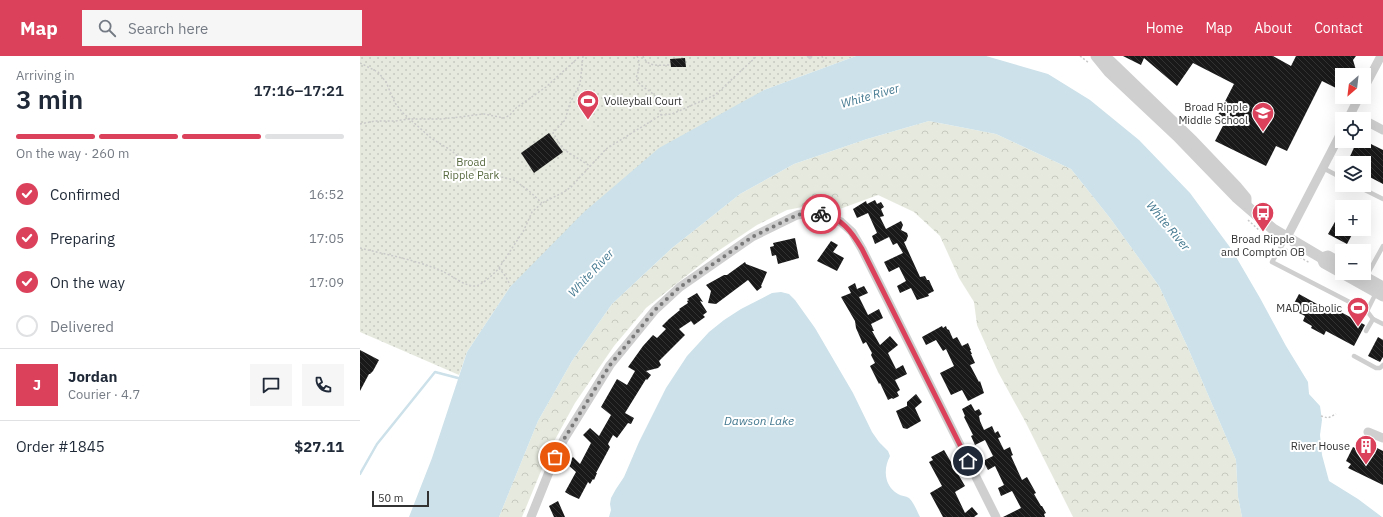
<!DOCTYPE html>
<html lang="en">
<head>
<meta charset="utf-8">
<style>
	body { margin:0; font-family:"IBM Plex Sans",sans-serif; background:#f6f6f7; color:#1f2937; height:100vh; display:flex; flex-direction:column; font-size:15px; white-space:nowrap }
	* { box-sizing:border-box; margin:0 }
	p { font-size:13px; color:#747a83 }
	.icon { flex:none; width:22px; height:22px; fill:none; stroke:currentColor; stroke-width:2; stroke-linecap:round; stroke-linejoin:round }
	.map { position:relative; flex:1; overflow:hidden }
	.drawer { display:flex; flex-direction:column; background:#fff; width:360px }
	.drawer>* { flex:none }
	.needle { width:26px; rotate:208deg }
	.fabs { position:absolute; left:975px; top:12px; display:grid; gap:8px }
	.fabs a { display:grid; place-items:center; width:36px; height:36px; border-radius:0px; background:#fff; box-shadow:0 4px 16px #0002; font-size:20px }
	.scale { position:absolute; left:12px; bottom:10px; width:57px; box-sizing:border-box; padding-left:4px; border:2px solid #323232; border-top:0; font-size:11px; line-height:14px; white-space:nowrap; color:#323232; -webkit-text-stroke:3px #fff; paint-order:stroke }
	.pin { position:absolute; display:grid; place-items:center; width:34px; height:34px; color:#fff; margin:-17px; border:2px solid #fff; border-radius:50%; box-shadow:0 1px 4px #0007 }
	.courier { position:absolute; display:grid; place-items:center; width:40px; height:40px; margin:-20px; border:3px solid #db415b; border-radius:50%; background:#fff; color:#222; box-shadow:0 1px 5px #0007 }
	.headline em { font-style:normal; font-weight:600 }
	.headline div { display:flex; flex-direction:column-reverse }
	.headline { display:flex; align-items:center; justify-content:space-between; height:68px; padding:0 16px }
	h1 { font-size:26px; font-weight:600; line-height:30px }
	.bar { display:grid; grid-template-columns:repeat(4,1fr); gap:6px 4px; align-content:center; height:48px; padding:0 16px }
	.bar i { height:5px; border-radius:3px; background:#e0e1e3 }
	.bar .selected { background:#db415b }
	.bar p { grid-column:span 4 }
	.line { display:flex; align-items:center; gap:10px; padding:0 16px; border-top:1px solid #e0e1e3 }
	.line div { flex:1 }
	.round { display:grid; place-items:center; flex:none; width:42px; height:42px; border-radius:0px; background:#f6f6f7 }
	ol { padding:0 16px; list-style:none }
	li { display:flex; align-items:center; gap:12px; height:44px }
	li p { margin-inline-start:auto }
	li .icon { padding:4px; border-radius:50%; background:#db415b; color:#fff; stroke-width:4 }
	li:last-child { color:#747a83 }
	li i { width:22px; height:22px; border:2px solid #e0e1e3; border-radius:50% }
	header { display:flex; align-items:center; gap:24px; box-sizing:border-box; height:56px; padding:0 20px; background:#db415b; color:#fff }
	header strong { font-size:19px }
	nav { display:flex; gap:22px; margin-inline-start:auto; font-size:14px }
	.search { width:280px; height:36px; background:#f6f6f7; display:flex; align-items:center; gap:10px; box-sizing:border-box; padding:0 14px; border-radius:0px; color:#747a83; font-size:15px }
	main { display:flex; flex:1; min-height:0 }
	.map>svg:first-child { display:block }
</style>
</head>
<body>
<header>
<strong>Map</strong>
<div class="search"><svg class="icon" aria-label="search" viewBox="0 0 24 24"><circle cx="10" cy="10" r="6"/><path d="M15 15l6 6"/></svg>Search here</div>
<nav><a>Home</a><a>Map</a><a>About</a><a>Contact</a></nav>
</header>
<main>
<section class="drawer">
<div class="headline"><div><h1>3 min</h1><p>Arriving in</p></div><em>17:16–17:21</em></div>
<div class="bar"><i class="selected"></i><i class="selected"></i><i class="selected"></i><i></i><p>On the way · 260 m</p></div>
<ol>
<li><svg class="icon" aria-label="check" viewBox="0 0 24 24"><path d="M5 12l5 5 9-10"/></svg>Confirmed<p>16:52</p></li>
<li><svg class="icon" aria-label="check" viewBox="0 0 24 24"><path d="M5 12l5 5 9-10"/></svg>Preparing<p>17:05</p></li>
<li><svg class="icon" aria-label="check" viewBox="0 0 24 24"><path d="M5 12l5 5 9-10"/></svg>On the way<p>17:09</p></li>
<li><i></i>Delivered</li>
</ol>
<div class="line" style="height:72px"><b class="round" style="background:#db415b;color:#fff">J</b><div><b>Jordan</b><p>Courier · 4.7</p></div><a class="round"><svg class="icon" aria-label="chat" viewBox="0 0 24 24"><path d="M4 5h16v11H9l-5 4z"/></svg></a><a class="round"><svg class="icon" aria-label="phone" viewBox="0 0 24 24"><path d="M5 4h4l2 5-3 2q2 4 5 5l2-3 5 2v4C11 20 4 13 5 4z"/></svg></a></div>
<div class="line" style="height:52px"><div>Order #1845</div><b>$27.11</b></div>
</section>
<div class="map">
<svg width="1023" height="461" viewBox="0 0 1023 461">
	<defs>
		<pattern id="forest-crowns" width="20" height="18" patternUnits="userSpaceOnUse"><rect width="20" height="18" fill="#e6eade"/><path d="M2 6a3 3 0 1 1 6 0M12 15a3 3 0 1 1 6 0" fill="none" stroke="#c6c9bf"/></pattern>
		<pattern id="park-dots" width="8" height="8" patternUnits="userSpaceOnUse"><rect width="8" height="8" fill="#e6eade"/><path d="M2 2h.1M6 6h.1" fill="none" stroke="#c6c9bf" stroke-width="1.8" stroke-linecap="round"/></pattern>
		<pattern id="building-back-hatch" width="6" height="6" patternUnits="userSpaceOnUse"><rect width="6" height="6" fill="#191919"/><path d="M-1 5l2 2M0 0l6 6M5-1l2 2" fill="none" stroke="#323232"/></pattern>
	</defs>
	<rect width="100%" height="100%" fill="#fff"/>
	<!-- forest -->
	<path fill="url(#forest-crowns)" d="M569,65L636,78L711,113L750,162L799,230L828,292L876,404L878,441L882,461H713L666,367L638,316L617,269L614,246L599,222L580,180L554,156L518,139L477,154L448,150L427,154L397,169L355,197L286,252L254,290L215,347L191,391L162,461H139L178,365L212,305L252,248L312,192L380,138L434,108L507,83Z"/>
	<!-- park -->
	<path fill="url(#park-dots)" d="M0,0H496L404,34L150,231L107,296L99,319L0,276Z"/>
	<!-- pitch -->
	<path fill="#e6eade" d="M226,55L236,71L229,76L219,60Z"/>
	<!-- water -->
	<g fill="#cce1e9">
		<path d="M496,0H626L688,18L730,44L779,84L830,137L872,194L900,242L926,290L948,326L949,338L960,350L962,364L960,379L962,399L969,425L998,443L1022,461H882L878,441L876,404L828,292L799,230L750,162L711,113L636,78L569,65L507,83L434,108L380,138L312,192L252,248L212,305L178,365L139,461H49L72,402L107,296L150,231L224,156L299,92L404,34Z"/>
		<path d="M421,236L429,238L435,244L455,272L493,337L512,376L519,386L528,395L530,400C523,413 524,430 538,438C541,440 546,440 549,442C554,447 557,455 560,461H249L251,454L250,448L251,442L256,433L264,421L279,386L306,332L327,300L349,276L364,264L381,253L412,237Z"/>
	</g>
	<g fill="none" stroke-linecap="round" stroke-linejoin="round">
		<!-- stream -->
		<path stroke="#cce1e9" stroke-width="2.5" d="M0,418L17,388L75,316L98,322"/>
	</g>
	<!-- building -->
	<g fill="url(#building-back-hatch)">
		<path d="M763,0H913L931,10L936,0H996L993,4L996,14L993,19H982V35L962,25L927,95L916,90L906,110L855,85L866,64L858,59L874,28L833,7L817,30L784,2L781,9Z"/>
		<path d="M325,2L326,11H311L310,3Z"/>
		<path d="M189,77L203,96L174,117L161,97Z"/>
		<path d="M997,85H1005L1023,94V128L1004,118V107H987Z"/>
		<path d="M515,144L517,148L521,146L524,151L521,153L524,160L520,161L526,173L541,165L543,169L541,174L547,177L548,180L546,185L544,186L560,221L565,220L567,224H569L574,235L568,238L569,240L557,244L551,232L540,237L537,230L546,225L539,211L529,216L524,206L543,197L537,187L533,189L529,181L515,188L512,180L517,177L508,157L497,162L493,153L506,145L507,148Z"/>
		<path d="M976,164L982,167V173H995L987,188L968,178Z"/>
		<path d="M435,182L439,202L418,208L416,199L412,200L410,191L414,190L413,187Z"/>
		<path d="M471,185L478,189L473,196L484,202L477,215L457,205Z"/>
		<path d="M385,206L386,208L407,216L401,230L402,231L397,235L388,224L356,248L348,247L351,235L346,229L364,219H367Z"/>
		<path d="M495,227L497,233L504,230L508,237L499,241L508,259L519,253L523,262L511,268L514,275H512L520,289L530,280L538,289L528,297L536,313L543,309L547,318L535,324L540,334L537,336L539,340L533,343L532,342L528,344L520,327L519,328L510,310L515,307L511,299L512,297L506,286L503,288L496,272L495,265L481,241L491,237L488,231Z"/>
		<path d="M337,237L343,246L340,245L347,256L343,259L345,261L334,269L331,265L319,273L325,279L299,305L301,309L298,312L286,315L291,319L287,324L286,323L265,357L274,362L271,368L268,367L257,382L253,379L248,388L250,391L236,417H237L234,424L233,423L230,428L228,426L219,443L210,439L205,436L216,416L207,408L213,401L220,408L231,387L223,379L230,372L239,380L251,359L241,351L257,323L267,329L275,315L268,311L283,290L293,279L297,282L306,273L302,270L309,263L320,254L319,253L328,247L327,245L329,244L327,243Z"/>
		<path d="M939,238L975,258L977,254L1005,269L994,290L966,275L964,279L951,272L952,270L943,265L945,260L931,253Z"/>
		<path d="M582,270L583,272L586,270L587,273L589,274L593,283L597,281L602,290L608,287L611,294H610L612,298H611L615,307L610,309L619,326L620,325L624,337L608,345L602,334L591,339L580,317L594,310L586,293L583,295L576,284L566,289L562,281Z"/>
		<path d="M1018,281L1023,284V301L1020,306L1008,300Z"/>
		<path d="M0,294L19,304L13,315L10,318H9L0,335Z"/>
		<path d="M556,338L562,346L555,352L561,365L547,373L543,372L536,355L547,350V346Z"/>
		<path d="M611,348L615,355L619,353L622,358L619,360L620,365L624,374L632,370L635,377L638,375L641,381L638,382L644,394L650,391L652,397L653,399L651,400L662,424L667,421L676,437L674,438L681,450H682L686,457L684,458L685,461H643L661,452L652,435L641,440L638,432L644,429L635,410L628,414L623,405L633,400L625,384L615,389L611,380L613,379L604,361L605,360L602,353Z"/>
		<path d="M993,391L1011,400L1015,391L1023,395V429L988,412L991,408L986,405Z"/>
		<path d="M584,394L605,430L595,436L605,457L612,451L618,458L614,461H583L570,437L582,430L569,406L573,404L571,401Z"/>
		<path d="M198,445L205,461H194L189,450Z"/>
	</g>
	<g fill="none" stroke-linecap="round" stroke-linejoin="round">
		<!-- path -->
		<g stroke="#c9c9c9" stroke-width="1.5" stroke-dasharray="2 2" stroke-linecap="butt">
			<path d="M223,0L220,28L210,47L205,64L193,77L203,93L230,110"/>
			<path d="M277,0C281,8 279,14 276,22C281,33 291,33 297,43C299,47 300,54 301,59"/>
			<path d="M283,0C288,12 299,9 311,9"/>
			<path d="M462,0L464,6"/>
			<path d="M720,0L729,7"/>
			<path d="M0,7L18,16L26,26L35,47L43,57L71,82L92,95L108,110L124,117L154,124L168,134L182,147"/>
			<path d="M0,68L15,65H35L49,63H82L124,58L144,62L150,59L156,52L186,31L220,0"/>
			<path d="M888,164L900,175"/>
			<path d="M0,192C28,199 56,204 82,215C91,219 106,231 115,230C121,230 135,217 139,212L164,174L172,156L182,147L204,136L211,131L246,93L301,59L312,58L355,39L397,0"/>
			<path d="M926,193L950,207"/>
			<path d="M139,212L146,221L149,227"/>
			<path d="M961,360L968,362L976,358"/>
		</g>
		<!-- service -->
		<g stroke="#cfcfcf" stroke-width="4.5">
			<path d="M449,0L450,1"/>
			<path d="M963,112L982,122"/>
			<path d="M995,129L1023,143"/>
			<path d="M927,181L912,206L1007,255L1013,263L1023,268"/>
			<path d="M1006,221L1023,190"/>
			<path d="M1007,255L1016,237"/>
			<path d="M1006,275L1013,263"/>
			<path d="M994,300L1016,312H1020L1023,309"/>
		</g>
		<!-- minor -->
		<g stroke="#cfcfcf" stroke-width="9">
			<path d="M1004,32L1021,0"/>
			<path d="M988,63L999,41"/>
			<path d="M1004,64L1023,74"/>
			<path d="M927,181L982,75"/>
			<path d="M1008,376L1023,382"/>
			<path d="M171,461L195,401L204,383L250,309L295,254L320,231L392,181L437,159L449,157L464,159L481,166L492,176L502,193L636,461"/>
		</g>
		<!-- tertiary -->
		<g stroke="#cfcfcf" stroke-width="11">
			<path d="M736,0L749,16L817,80L876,141L913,173L962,202L964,207L982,217"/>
			<path d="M741,4H745L750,5L833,85L876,130L886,142V147"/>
			<path d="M962,202L968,200L982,208"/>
			<path d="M982,217L1023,240"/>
			<path d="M998,217L1023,231"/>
		</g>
	</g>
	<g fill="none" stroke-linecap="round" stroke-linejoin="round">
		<!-- done -->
		<path stroke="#7a7a7a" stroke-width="4" stroke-dasharray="0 7.2" d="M195,401L204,383L250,309L295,254L320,231L392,181L437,159L449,157L461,158"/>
		<!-- route -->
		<path stroke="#db415b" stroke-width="5" d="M461,158C481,161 492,176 502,193L608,405"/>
	</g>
	<!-- icons -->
	<defs>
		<g id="stadium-pin" transform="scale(1.15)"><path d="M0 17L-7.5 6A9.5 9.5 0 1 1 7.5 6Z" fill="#db415b" stroke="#fff"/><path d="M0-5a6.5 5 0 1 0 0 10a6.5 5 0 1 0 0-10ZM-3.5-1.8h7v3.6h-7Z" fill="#fff"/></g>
		<g id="school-pin" transform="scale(1.15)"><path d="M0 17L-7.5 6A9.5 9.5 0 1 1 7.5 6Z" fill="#db415b" stroke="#fff"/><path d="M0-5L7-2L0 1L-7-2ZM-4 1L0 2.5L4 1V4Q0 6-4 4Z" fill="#fff"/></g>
		<g id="bus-pin" transform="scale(1.15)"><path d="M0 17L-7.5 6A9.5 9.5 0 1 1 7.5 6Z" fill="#db415b" stroke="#fff"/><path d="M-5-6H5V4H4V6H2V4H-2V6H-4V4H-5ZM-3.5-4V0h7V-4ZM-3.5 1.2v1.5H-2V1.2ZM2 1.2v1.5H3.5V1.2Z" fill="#fff"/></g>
		<g id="building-pin" transform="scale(1.15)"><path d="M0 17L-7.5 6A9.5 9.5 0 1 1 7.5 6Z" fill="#db415b" stroke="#fff"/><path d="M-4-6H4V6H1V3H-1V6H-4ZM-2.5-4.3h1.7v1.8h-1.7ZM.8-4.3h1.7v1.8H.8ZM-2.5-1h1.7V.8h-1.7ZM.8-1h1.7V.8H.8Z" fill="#fff"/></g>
	</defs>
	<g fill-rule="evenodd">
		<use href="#stadium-pin" x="228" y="45"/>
		<use href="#school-pin" x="903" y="57"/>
		<use href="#bus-pin" x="903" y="157"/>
		<use href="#stadium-pin" x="998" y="252"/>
		<use href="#building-pin" x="1006" y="390"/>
	</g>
	<g text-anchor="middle" stroke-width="4" stroke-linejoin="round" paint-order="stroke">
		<!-- poi labels -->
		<g font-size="11" fill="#323232" stroke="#fff" text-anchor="end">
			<text x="244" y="49" text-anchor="start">Volleyball Court</text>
			<text x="888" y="55">Broad Ripple<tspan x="888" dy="13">Middle School</tspan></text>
			<text x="903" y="187" text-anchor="middle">Broad Ripple<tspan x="903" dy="13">and Compton OB</tspan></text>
			<text x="982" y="256">MAD Diabolic</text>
			<text x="990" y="394">River House</text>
		</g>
		<!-- park labels -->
		<g font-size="11" fill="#596b41" stroke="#fff">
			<text x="111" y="110">Broad<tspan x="111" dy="13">Ripple Park</tspan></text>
		</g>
		<!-- water labels -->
		<g font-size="12" font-style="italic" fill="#447990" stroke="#fff">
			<text transform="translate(510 40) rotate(-16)" y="4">White River</text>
			<text transform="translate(808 170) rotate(50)" y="4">White River</text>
			<text transform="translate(231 217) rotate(-47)" y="4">White River</text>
			<text x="399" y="369">Dawson Lake</text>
		</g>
	</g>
</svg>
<div class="fabs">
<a><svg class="needle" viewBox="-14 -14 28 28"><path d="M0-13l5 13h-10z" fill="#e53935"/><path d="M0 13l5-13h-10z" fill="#747a83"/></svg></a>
<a><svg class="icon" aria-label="locate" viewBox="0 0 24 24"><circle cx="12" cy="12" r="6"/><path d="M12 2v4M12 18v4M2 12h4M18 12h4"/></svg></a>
<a><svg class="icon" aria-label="layers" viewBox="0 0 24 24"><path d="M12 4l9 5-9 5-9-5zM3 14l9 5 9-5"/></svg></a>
<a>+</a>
<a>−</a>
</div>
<div class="scale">50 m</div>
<div class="pin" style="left:195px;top:401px;background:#ea580c"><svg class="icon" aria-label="bag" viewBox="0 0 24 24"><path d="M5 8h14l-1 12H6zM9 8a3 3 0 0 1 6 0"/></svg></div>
<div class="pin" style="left:608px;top:405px;background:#1f2937"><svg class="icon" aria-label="home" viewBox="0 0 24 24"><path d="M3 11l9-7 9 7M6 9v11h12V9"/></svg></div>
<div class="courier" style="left:461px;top:158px"><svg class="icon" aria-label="bike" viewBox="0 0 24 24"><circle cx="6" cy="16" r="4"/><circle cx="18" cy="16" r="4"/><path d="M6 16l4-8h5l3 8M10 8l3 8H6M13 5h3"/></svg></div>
</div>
</main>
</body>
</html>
